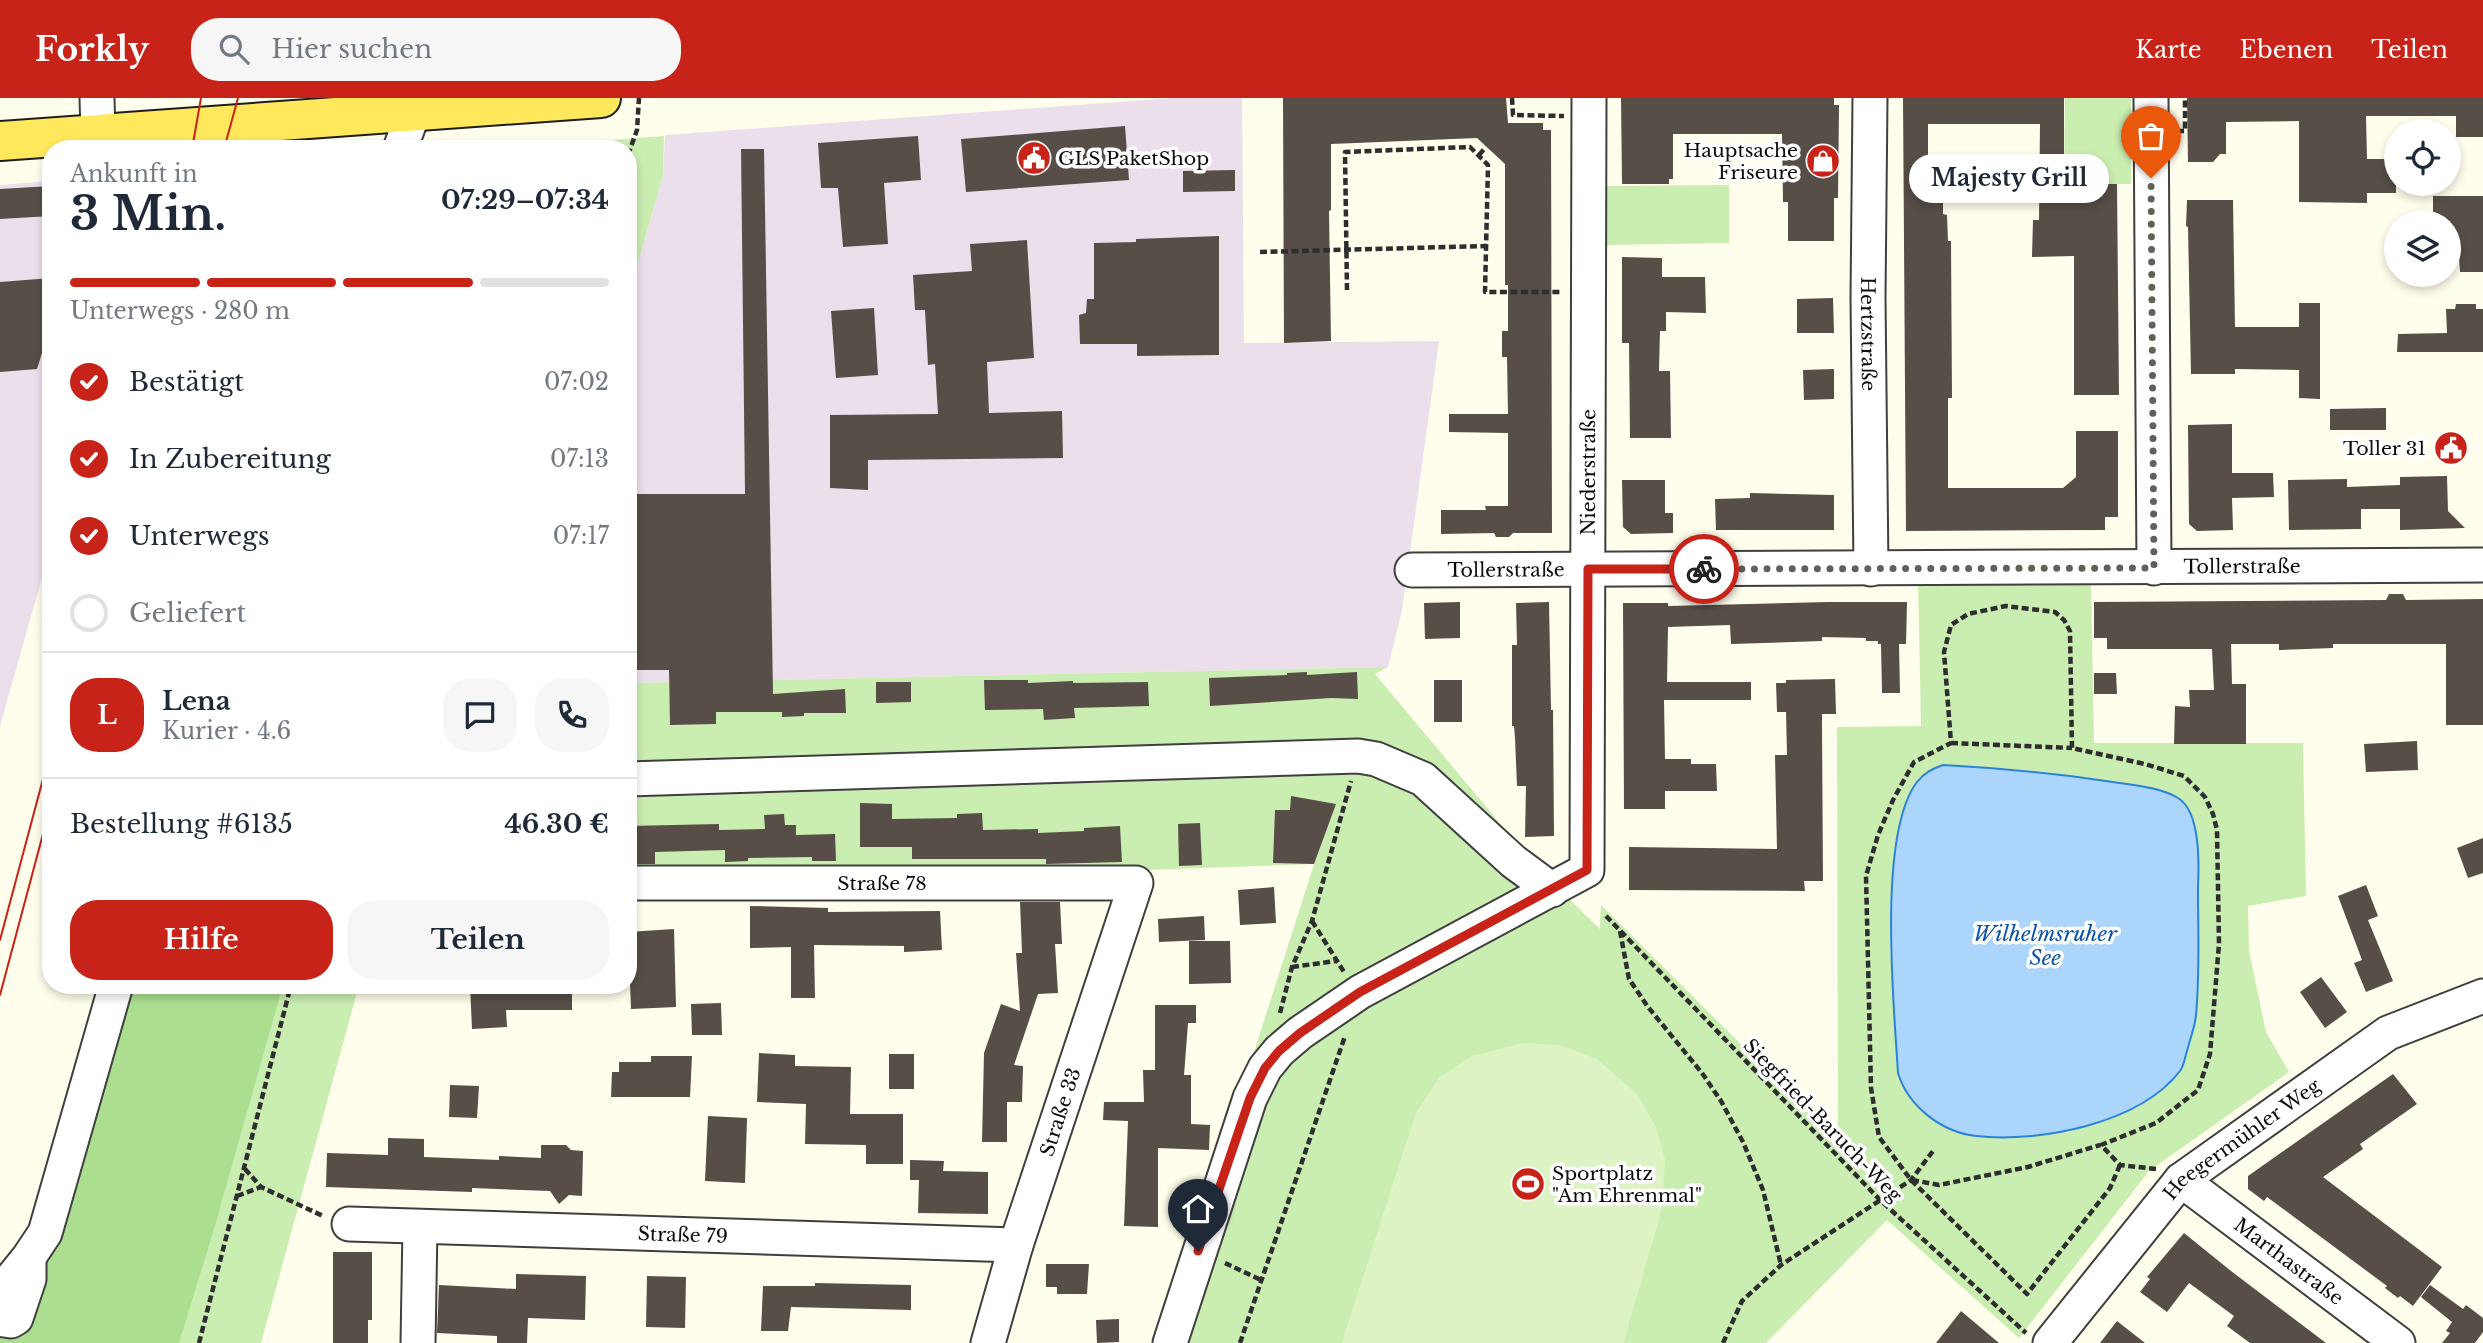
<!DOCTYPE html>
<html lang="de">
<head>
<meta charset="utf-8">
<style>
	body { margin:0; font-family:"Libre Baskerville",serif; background:#f6f6f7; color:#1f2937; height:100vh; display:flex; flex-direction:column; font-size:26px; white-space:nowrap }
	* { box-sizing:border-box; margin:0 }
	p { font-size:23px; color:#747a83 }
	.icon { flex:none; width:38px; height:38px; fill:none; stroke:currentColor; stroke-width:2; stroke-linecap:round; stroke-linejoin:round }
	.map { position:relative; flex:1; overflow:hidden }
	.drawer { position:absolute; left:42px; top:42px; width:595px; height:854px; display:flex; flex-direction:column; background:#fff; border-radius:28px; box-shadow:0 4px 10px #0003 }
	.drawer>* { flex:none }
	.tools { position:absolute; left:2384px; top:21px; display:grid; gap:14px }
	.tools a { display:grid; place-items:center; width:77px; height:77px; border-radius:50%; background:#fff; box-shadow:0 4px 10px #0003; font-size:35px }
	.pin { position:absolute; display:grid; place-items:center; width:60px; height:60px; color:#fff; margin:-72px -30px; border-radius:50% 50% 50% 0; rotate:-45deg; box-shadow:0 0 7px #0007 }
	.pin .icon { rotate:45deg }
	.courier { position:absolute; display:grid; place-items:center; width:70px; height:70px; margin:-35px; border:5px solid #c72319; border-radius:50%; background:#fff; color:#222; box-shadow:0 2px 9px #0007 }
	.bubble { position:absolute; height:49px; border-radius:24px; background:#fff; box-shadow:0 4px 10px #0003; font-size:23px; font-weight:700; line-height:49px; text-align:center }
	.head em { font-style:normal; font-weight:700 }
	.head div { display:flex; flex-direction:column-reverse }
	.head { display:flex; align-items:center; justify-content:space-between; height:119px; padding:0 28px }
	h1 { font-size:46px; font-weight:700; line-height:52px }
	.bar { display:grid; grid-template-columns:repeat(4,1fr); gap:10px 7px; align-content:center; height:84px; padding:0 28px }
	.bar i { height:9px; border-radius:5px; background:#e0e1e3 }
	.bar .selected { background:#c72319 }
	.bar p { grid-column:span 4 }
	.line { display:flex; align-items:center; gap:18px; padding:0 28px; border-top:2px solid #e0e1e3 }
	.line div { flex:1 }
	.round { display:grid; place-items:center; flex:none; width:74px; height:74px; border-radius:28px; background:#f6f6f7 }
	ol { padding:0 28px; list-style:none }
	li { display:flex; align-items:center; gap:21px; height:77px }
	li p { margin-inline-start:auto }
	li .icon { padding:7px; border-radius:50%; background:#c72319; color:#fff; stroke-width:4 }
	li:last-child { color:#747a83 }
	li i { width:38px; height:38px; border:4px solid #e0e1e3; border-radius:50% }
	.primary-button { display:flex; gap:14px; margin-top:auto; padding:14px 28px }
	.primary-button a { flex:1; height:80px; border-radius:28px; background:#c72319; color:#fff; font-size:28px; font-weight:700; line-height:80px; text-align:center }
	.primary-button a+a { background:#f6f6f7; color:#1f2937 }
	header { display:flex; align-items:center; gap:42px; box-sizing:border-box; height:98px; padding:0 35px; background:#c72319; color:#fff }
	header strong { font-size:33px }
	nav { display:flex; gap:38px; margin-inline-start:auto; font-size:24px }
	.search { width:490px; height:63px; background:#f6f6f7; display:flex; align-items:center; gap:18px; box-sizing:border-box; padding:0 24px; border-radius:28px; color:#747a83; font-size:26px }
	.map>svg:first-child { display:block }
</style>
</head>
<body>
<header>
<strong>Forkly</strong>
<div class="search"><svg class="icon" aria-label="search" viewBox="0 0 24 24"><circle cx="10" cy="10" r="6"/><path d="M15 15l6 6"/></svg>Hier suchen</div>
<nav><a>Karte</a><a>Ebenen</a><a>Teilen</a></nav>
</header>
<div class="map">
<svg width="2483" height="1245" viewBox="0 0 2483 1245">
	<rect width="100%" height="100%" fill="#fffdeb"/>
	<!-- industrial -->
	<g fill="#ecdfec">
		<path d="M1173,0H1242L1244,245L1439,243L1402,513L1388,569L628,585V200L663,77L665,37Z"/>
		<path d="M51,83V448L0,628V87Z"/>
	</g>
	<!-- green -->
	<g fill="#caedb1" fill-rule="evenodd">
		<path d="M2065,0H2131V86H2064Z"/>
		<path d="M664,38L663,77L628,200V51H494Z"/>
		<path d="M1729,87V145L1607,147V88Z"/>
		<path d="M1918,482H2091L2094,645H2303L2306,798L2248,808L2249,853L2266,934L2289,974L2149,1073L2019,1240L1887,1122L1766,1245H1623L1662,1109L1440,979L1416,1016L1342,1245H1179L1234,1017L1314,766L1034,776L628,774V585L1388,569L1375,576L1539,772L1600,831L1601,807L1838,1043L1837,629L1921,628ZM1972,668L2037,673L2145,689L2199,768L2196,919L2181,971L2141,1007L2066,1035L1898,975C1893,893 1882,806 1900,725Z"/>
		<path d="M123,887H359L261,1245H0Z"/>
	</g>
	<!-- forest -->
	<path fill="#abdf8f" d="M124,887H283L214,1131L179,1245H0V1219Z"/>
	<!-- pitch -->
	<path fill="#def3c4" d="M1522,945L1560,947L1597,961L1637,996L1656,1029L1665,1062L1662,1109L1623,1245H1342L1416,1016L1440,979L1472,958Z"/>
	<!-- water -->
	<path fill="#abd5fb" stroke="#2c82d8" stroke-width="2" d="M1943,667C1998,670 2052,675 2106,683C2129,687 2158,688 2178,700C2201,714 2199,767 2198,790C2198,832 2200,875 2196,917C2195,929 2190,941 2187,953C2185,959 2184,968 2180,973C2139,1026 2039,1045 1976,1038C1941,1034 1908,1008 1898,975C1894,908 1877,737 1917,684C1924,675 1932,671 1943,667Z"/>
	<!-- building -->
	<g fill="#564e47">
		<path d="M1283,0H1506L1508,25H1543V32H1551L1552,435H1513L1509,439H1496L1494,435L1441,436V412H1486L1485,408H1508V335L1449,334V316H1508L1507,259H1502V233H1508V187H1505V66L1477,40L1331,46V112L1329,113L1331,243L1284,245Z"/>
		<path d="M1621,0H1834V7H1839L1838,100H1834V143H1788V104H1783L1782,36H1673V81H1669V86H1622Z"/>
		<path d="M1903,0H2064V86H2117L2119,297H2074V158L2032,159L2033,122H2039L2040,26H1928V101H1943V116L1947,117L1948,143H1951L1952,300H1948V390H2063L2076,379V333H2118V419H2105V432L1906,433Z"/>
		<path d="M2187,0H2483V39H2456V18H2366L2367,61H2396V95H2367V105L2299,104V23L2226,24V56H2220L2213,64H2188Z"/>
		<path d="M1125,28L1129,82L966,94L961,41Z"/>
		<path d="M918,38L921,82L884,85L888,146L843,149L838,90H821L818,45Z"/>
		<path d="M741,51H764L773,596L845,591L846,615H804V618L782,619V614H716V626L670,627L669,572H628V396H745Z"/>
		<path d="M1235,72V93L1183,94V73Z"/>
		<path d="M51,88V118L0,121V91Z"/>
		<path d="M2433,98H2483V174H2460L2459,160H2452L2448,124H2444V121L2433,122Z"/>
		<path d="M2187,102H2233L2235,229H2299V205H2320V301L2299,300V272L2235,271V276H2191L2188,129L2186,128Z"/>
		<path d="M1219,138V257L1137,258V246H1080L1079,217L1086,215L1087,201H1094V145L1136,144V141Z"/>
		<path d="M1027,142L1034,260L987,264L989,315L1062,313L1063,360L868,362V392L830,390V317L938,316L935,266L928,267L925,212H915L913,177L972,173L970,146Z"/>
		<path d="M1622,159L1662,160V179H1705L1706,215L1666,214V233H1660L1659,273H1670L1671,340H1630L1629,245H1622Z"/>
		<path d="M51,180V226L37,271L0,274V184Z"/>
		<path d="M1833,200L1834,235H1797V201Z"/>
		<path d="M2456,206H2476V211H2483V254H2397L2398,236L2447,235L2446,211H2455Z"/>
		<path d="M874,210L878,277L836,280L831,213Z"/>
		<path d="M1834,271V301L1804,302L1803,272Z"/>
		<path d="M2386,310V332H2330V311Z"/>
		<path d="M2232,326V375H2273L2274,399L2232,400L2233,432L2197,433L2189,426L2188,327Z"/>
		<path d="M2447,378L2448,413L2465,430L2400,432V411H2361V431L2289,432L2288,382L2347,381V389L2400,387V379Z"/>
		<path d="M1622,382H1665V415H1673V435L1631,436L1623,429Z"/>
		<path d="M1750,395L1834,397V432H1716L1715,401L1750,400Z"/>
		<path d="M2389,496H2403L2406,502L2483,501V627H2446V546H2333V550L2279,552V546H2231L2232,586H2246V646H2174L2175,608L2190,609L2189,592H2214L2212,551H2107V540H2094V504L2386,502Z"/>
		<path d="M1460,504V540L1425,541L1424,505Z"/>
		<path d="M1549,504L1551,612H1553L1554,738L1525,739L1526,688H1517L1515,640L1514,628H1512V547H1517L1516,505Z"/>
		<path d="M1828,504H1907L1906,546H1899L1900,595H1882L1881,546H1878V543H1866V540L1822,539V543L1731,546L1730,527L1668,529L1667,584H1751V602H1664L1665,661H1691V666H1716L1717,693H1665V711H1624L1623,505H1668V508Z"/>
		<path d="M1307,574V577L1357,574L1358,601L1331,600L1210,608L1209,580L1287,577V575Z"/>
		<path d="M2094,575H2116L2117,596H2094Z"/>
		<path d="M1835,581L1836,616H1822V626L1823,783H1804L1805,793L1629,792V749L1777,751L1775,657H1787L1786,614H1777L1776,585H1786V582Z"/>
		<path d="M984,582H1028V585L1073,583V585L1148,584L1149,608L1074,610L1075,620L1044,622L1043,611L985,612Z"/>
		<rect x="1434" y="582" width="28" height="42"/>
		<path d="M876,584H911V604L876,605Z"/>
		<path d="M2417,643L2418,672L2366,674L2364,646Z"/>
		<path d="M1291,698L1336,706L1314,766L1273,765L1275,712H1290Z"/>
		<path d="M860,705L892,706V721L957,720V716L982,715L983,732L1038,731V735L1084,733V730L1120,728L1122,764L1046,766V761H912V749H860Z"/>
		<path d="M784,716L785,727H796V737L835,736L836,763H812V759L748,760V763L725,764V752L655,754V766H628V728L719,726V732L765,731L764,717Z"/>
		<path d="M1200,725L1202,767L1179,768L1178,726Z"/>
		<path d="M2483,740V775L2468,780L2457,750Z"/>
		<path d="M2366,787L2378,818L2368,822L2393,883L2366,894L2354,865L2362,862L2338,798Z"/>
		<path d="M1274,789L1276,825L1240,827L1238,792Z"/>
		<path d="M1020,804H1060L1062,846H1055L1058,895L1038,896L1014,967L1023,968L1022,1004H1007V1044H982L984,955L1001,906L1020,913L1016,855H1022Z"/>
		<path d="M750,808L828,810V814L940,813L942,852L904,854V848L814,847L815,900H791V849L750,850Z"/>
		<path d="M1204,818L1205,842L1159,844L1158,821Z"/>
		<path d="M674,831L676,909L631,911L628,834Z"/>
		<path d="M1189,843H1230L1231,885L1189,886Z"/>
		<path d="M2321,879L2347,914L2325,930L2300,894Z"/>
		<path d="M470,887H572V912H506L507,929L472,931Z"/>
		<path d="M721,905L722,937H692L691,906Z"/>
		<path d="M1155,907H1196V925H1188L1184,977H1191V1026L1210,1027L1209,1052L1158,1050V1129L1124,1128L1128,1023L1103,1022L1104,1004H1144L1143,972H1155Z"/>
		<path d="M759,955L795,957V968L851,969L850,1016H903V1066H866V1047L805,1046L806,1006L757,1004Z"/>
		<rect x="889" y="956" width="25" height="35"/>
		<path d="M651,958H692L690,999H611L612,974H619V964H651Z"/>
		<path d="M2393,976L2417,1006L2360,1046L2363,1051L2323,1079L2442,1169L2413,1208L2400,1198L2398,1200L2385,1190L2387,1188L2267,1099L2264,1103L2248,1091V1078Z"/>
		<path d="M450,987L479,988L477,1020L449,1019Z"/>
		<path d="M708,1018L747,1020L745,1085L705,1083Z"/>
		<path d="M388,1040L424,1041V1059L499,1062V1058L541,1060V1047H566L571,1052L583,1053L582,1098L569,1097L559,1106L550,1093L472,1090V1094L326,1089L327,1055L388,1057Z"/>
		<path d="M910,1062L944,1063L943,1073L988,1074V1116L918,1115L919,1082H910Z"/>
		<path d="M2184,1135L2231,1173L2326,1245H2250L2227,1228L2234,1218L2189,1185L2167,1214L2140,1194L2150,1181L2147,1179Z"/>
		<path d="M333,1154H372V1222H368V1245H333Z"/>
		<path d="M1046,1166H1089L1087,1196H1057V1189H1046Z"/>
		<path d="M516,1176L586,1178L585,1222L528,1220L527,1245H497V1238L437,1235L439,1187L516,1191Z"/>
		<path d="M647,1178L686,1179L685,1230L646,1229Z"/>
		<path d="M815,1185L911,1187V1212L791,1209L788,1233H761L763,1188H815Z"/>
		<path d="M2430,1187L2463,1211L2466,1207L2483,1220V1234L2475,1245H2442L2450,1235L2446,1233L2452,1224L2421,1199Z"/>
		<path d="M1961,1213L1999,1245H1936Z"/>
		<path d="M1119,1221V1244L1097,1245L1096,1222Z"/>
		<path d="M2117,1223L2145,1245H2100Z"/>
	</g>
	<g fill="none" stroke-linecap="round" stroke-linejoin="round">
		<!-- minor casing -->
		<g stroke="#3f3f3f" stroke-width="37">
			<g id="minor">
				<path d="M97,0L98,36"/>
				<path id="s1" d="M1870,0L1868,200L1871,471"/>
				<path d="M2151,0L2154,470"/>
				<path d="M400,51L414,13L413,0"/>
				<path id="s2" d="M1412,472L2483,467"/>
				<path d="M628,681L1358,658L1376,661L1423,681L1514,764L1552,792"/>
				<path id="s3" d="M628,785H1136L1016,1147L988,1245"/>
				<path id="s4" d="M2181,1082L2398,1245"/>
				<path id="s5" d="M349,1126L1016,1147"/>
				<path d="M0,1195L29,1159L45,1135L116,887"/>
				<path d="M0,1216L4,1222L11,1223L16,1220L29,1181V1162"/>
				<path d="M418,1245L420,1129"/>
				<path id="s6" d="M1170,1245L1250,1000L1265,970L1279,953L1300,935L1360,894L1587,772L1589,0"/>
				<path id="s7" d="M2050,1245L2181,1082L2388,935L2483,898"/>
			</g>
		</g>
		<!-- major casing -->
		<g stroke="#1d1d1d" stroke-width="42">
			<path id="major" d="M0,43L601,0"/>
		</g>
		<!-- path -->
		<g stroke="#2e2e2e" stroke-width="4.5" stroke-dasharray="7 3.5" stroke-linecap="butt">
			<path d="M1512,0L1513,17L1564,18"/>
			<path d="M2177,33H2185V0"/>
			<path d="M628,57L637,32L639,0"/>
			<path d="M1479,57L1486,49"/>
			<path d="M1260,154L1486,148"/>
			<path d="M1347,192L1345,54L1470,49L1488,67L1485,194H1561"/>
			<path d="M1951,645L2072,650"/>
			<path d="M1606,818L1880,1102L2026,1235"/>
			<path d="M1312,823L1344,874"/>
			<path d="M1620,833L1629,881L1648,909L1702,975L1721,1003L1743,1044L1763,1092L1781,1167"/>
			<path d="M1292,869L1336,863"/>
			<path d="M1280,915L1292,869L1312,823L1351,683"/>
			<path d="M2120,1067L2110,1090L2027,1196L1911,1082L1879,1039L1871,990L1866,778L1878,737L1893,702L1914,664L1951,645L1944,554L1951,527L1968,516L2006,508L2055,514L2064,522L2070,533L2072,650L2145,666L2184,678L2205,699L2213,716L2217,732L2219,846L2210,956L2198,992L2156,1025L2101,1047L2120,1067L2156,1071"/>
			<path d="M245,1071L261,1089L323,1118"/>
			<path d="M1912,1082L1939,1087L2028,1069L2100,1047"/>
			<path d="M237,1098L261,1089"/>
			<path d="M1225,1165L1261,1182"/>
			<path d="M199,1245L291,887"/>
			<path d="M1240,1245L1345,938"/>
			<path d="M1723,1245L1742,1203L1781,1167L1911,1082L1933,1053"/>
		</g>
		<!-- minor -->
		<use href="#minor" stroke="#fff" stroke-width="33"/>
		<!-- major -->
		<use href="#major" stroke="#ffe85b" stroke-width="38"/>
		<!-- tram -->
		<g stroke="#c72319" stroke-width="2">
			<path d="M192,51L201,0"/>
			<path d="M224,51L238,0"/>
			<path d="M0,842L51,651"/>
			<path d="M0,897L51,706"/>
		</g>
	</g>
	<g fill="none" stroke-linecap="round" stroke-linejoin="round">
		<!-- done -->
		<path stroke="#61605a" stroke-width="7" stroke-dasharray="0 12.6" d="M1704,471L2154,470L2151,80"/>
		<!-- route -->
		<path stroke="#c72319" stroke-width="9" d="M1198,1153L1250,1000L1265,970L1279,953L1300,935L1360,894L1587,772L1588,471H1704"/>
	</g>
	<!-- icons -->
	<defs>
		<g id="civic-disc" transform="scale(1.75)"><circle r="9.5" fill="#c72319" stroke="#fff"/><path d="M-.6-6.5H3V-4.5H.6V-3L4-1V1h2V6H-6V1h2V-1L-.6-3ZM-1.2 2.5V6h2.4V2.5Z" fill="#fff"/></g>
		<g id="shop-disc" transform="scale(1.75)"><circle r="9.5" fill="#c72319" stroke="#fff"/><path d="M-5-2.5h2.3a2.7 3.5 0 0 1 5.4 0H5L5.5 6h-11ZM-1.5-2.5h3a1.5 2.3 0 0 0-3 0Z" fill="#fff"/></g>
		<g id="stadium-disc" transform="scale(1.75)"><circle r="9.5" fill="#c72319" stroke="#fff"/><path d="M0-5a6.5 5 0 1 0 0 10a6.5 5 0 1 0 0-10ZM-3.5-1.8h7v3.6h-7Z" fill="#fff"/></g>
	</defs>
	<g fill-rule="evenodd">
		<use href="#civic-disc" x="1034" y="60"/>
		<use href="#shop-disc" x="1823" y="63"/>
		<use href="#civic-disc" x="2451" y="350"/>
		<use href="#stadium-disc" x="1528" y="1086"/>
	</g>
	<g text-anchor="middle" stroke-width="7" stroke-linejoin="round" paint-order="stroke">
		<!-- poi labels -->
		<g font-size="19" fill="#0c0c0c" stroke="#fff" text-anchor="end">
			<text x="1798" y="59">Hauptsache<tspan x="1798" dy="22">Friseure</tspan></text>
			<text x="1058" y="67" text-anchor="start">GLS PaketShop</text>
			<text x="2426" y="357">Toller 31</text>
			<text x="1552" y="1082" text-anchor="start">Sportplatz<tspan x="1552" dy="22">"Am Ehrenmal"</tspan></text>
		</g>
		<!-- street labels -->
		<g font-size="19" fill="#0c0c0c" stroke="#fff">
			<text dy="7" stroke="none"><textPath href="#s1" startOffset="236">Hertzstraße</textPath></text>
			<text dy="7" stroke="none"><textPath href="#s6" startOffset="1069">Niederstraße</textPath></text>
			<text dy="7" stroke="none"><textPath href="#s2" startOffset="830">Tollerstraße</textPath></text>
			<text dy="7" stroke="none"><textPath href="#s2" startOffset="94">Tollerstraße</textPath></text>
			<text dy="7" stroke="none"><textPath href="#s3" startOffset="254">Straße 78</textPath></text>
			<text transform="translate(1060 1014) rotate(-72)" y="7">Straße 33</text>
			<text transform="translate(1823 1022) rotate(46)" y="7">Siegfried-Baruch-Weg</text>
			<text dy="7" stroke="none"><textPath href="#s7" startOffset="282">Heegermühler Weg</textPath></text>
			<text dy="7" stroke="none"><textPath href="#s5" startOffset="334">Straße 79</textPath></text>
			<text dy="7" stroke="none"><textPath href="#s4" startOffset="135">Marthastraße</textPath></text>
		</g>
		<!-- water labels -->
		<g font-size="21" font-style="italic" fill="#0c53a7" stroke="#fff">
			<text x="2045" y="843">Wilhelmsruher<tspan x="2045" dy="24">See</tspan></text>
		</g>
	</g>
</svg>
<div class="tools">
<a><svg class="icon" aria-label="locate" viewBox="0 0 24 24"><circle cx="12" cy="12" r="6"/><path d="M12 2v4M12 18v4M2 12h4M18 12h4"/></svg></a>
<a><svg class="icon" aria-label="layers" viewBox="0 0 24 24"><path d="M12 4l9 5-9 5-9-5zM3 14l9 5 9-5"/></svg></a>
</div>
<div class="pin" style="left:2151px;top:80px;background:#ea580c"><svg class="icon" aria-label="bag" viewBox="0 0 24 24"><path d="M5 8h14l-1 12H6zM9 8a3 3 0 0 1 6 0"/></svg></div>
<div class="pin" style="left:1198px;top:1153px;background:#1f2937"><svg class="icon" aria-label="home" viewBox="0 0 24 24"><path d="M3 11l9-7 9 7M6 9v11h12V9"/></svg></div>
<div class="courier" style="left:1704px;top:471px"><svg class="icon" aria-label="bike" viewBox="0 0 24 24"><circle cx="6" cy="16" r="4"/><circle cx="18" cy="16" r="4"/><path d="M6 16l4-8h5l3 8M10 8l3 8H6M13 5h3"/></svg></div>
<div class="bubble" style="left:1909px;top:56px;width:200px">Majesty Grill</div>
<section class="drawer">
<div class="head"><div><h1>3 Min.</h1><p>Ankunft in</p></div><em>07:29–07:34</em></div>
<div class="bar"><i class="selected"></i><i class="selected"></i><i class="selected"></i><i></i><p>Unterwegs · 280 m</p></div>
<ol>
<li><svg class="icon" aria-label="check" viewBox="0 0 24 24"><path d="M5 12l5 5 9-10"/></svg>Bestätigt<p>07:02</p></li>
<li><svg class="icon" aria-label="check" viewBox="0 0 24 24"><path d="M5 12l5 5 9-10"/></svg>In Zubereitung<p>07:13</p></li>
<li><svg class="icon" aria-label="check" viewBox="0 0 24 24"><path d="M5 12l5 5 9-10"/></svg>Unterwegs<p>07:17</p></li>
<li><i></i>Geliefert</li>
</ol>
<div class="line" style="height:126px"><b class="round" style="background:#c72319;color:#fff">L</b><div><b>Lena</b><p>Kurier · 4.6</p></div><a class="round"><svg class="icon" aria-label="chat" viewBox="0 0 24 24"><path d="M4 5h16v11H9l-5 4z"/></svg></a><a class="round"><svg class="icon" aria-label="phone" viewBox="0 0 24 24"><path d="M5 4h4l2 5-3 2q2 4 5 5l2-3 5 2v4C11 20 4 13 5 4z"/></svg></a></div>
<div class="line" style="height:91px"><div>Bestellung #6135</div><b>46.30 €</b></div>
<div class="primary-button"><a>Hilfe</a><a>Teilen</a></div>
</section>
</div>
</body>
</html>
